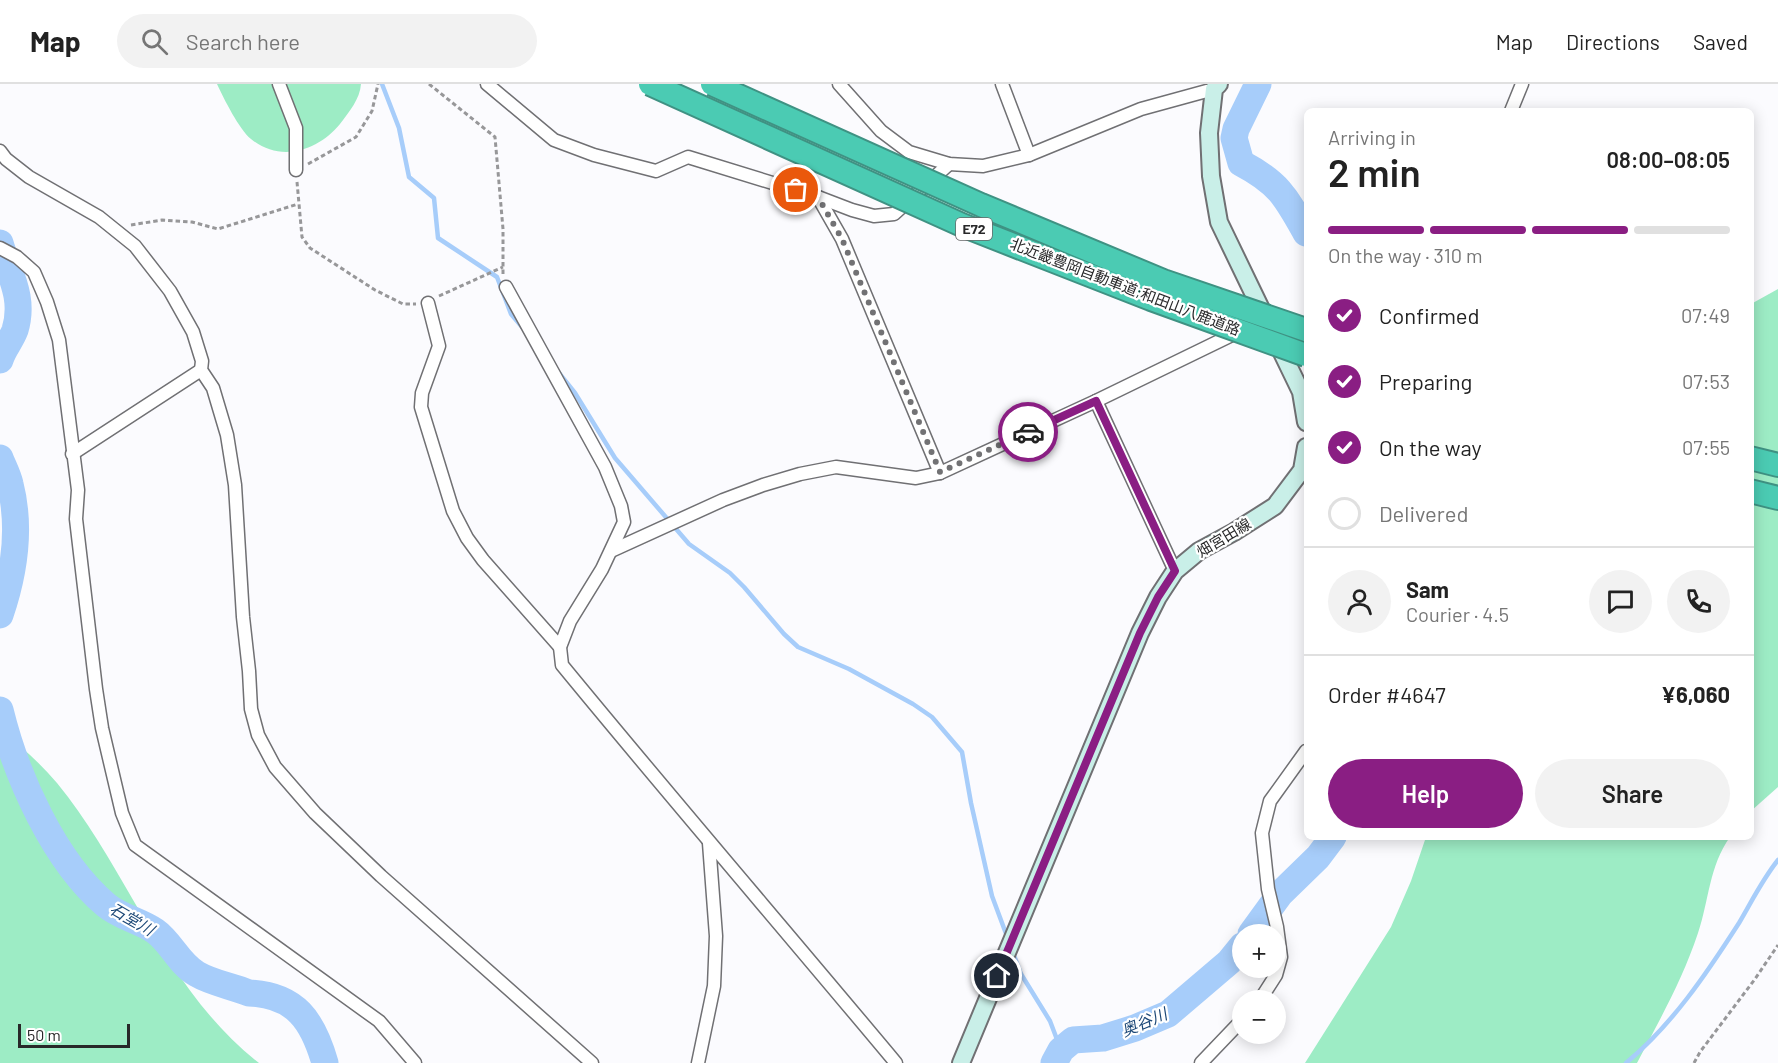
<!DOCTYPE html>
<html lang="en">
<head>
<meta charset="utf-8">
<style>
	body { margin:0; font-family:Barlow,"Noto Sans JP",sans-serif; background:#f2f2f2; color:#222; height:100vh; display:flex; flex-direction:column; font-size:22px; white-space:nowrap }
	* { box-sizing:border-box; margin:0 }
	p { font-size:20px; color:#767676 }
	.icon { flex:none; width:33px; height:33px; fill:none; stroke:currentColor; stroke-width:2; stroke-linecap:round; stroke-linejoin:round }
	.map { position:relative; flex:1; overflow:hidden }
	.details { position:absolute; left:1304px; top:24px; width:450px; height:732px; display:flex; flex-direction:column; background:#fff; border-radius:9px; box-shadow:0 3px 15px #0003 }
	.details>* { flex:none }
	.buttons { position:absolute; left:1232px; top:840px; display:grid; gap:12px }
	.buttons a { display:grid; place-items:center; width:54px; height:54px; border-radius:50%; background:#fff; box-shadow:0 3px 15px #0003; font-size:30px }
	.scale { position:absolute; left:18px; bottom:15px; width:112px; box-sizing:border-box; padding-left:6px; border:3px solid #282829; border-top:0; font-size:16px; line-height:21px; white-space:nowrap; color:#282829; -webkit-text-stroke:4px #fff; paint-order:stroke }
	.pin { position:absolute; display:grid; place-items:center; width:51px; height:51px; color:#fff; margin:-26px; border:3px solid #fff; border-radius:50%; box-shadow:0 2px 6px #0007 }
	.courier { position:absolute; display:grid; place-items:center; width:60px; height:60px; margin:-30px; border:4px solid #8a1e83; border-radius:50%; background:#fff; color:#222; box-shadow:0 2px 8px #0007 }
	.head em { font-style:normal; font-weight:600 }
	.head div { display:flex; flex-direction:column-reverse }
	.head { display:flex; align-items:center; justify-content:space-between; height:102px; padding:0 24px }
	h1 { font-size:39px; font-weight:600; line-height:45px }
	.bar { display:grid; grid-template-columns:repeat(4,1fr); gap:9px 6px; align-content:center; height:72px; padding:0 24px }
	.bar i { height:8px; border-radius:4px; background:#e0e0e0 }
	.bar .current { background:#8a1e83 }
	.bar p { grid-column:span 4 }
	.line { display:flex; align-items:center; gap:15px; padding:0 24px; border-top:2px solid #e0e0e0 }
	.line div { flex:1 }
	.round { display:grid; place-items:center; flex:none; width:63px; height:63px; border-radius:32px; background:#f2f2f2 }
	ol { padding:0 24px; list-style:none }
	li { display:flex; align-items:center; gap:18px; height:66px }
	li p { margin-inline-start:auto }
	li .icon { padding:6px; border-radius:50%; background:#8a1e83; color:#fff; stroke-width:4 }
	li:last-child { color:#767676 }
	li i { width:33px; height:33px; border:3px solid #e0e0e0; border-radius:50% }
	.cta { display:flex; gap:12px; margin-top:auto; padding:12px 24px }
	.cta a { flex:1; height:69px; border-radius:36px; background:#8a1e83; color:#fff; font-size:24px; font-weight:600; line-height:69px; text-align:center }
	.cta a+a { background:#f2f2f2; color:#222 }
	header { display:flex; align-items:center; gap:36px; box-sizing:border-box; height:84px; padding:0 30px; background:#fff; border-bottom:2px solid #e0e0e0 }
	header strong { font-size:28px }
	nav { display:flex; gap:33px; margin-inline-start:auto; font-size:21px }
	.search { width:420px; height:54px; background:#f2f2f2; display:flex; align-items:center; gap:15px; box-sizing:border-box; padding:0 21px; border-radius:33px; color:#767676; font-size:22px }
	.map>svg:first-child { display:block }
</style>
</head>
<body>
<header>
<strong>Map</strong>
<div class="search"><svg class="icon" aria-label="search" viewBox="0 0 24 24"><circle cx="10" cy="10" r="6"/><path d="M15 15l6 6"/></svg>Search here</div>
<nav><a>Map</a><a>Directions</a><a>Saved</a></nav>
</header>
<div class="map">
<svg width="1778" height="979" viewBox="0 0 1778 979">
	<rect width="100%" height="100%" fill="#fbfbfe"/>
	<!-- green -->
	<g fill="#9decc5">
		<path d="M217,0H361C360,15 349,28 340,40C318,67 280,79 251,55C239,45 224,15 217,0Z"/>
		<path d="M1778,205V703L1751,727V220Z"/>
		<path d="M0,646C21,662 40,679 57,699C130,788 165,906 259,979H0Z"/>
		<path d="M1426,753H1730C1709,782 1709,817 1698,849C1682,897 1660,935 1637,979H1305L1391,843L1411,797Z"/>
	</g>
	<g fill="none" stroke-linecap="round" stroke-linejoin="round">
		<!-- stream -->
		<g stroke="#a7cdfa" stroke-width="4.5">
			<path d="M382,0L399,44L409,93L434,114L438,154L497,193L511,230L522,243"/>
			<path d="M559,289L575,309L615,374L689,460L730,489L744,503L784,550L798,563L849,585L913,620L932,633L962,668L971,719L992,812L1008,855"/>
			<path d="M1013,869L1021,890L1050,937L1061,966"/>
			<path d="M1626,979C1672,941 1707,889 1739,839C1752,817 1762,796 1778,776"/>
		</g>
		<!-- river -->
		<g stroke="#a7cdfa" stroke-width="27">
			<path d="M1258,0L1236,45L1234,54L1241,79C1279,99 1286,113 1306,149"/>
			<path d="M0,159C9,190 25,213 15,246C11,257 3,265 0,276"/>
			<path d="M0,374C3,382 8,391 10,400C21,443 14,490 0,531"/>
			<path d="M0,626C16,692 54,777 106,821C120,833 141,837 155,847C171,858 179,880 197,890C212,899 232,902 249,909C296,911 313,937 325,979"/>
			<path d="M1251,850L1280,810L1318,773L1333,753"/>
			<path d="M1054,979L1061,966L1073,956L1103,954L1135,944L1168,930L1229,878L1242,862"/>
		</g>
		<!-- street casing -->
		<g stroke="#707073" stroke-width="15">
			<g id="street">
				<path d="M279,0L296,44V86"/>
				<path d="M487,0L554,56L594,71L656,87L688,73L818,113L852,126L874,132L894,130L949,80"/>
				<path d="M839,0L881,47L909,68L949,80L983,82L1029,71L1141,25L1214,5V0"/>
				<path d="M1002,0L1029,71"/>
				<path d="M1511,27L1522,0"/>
				<path d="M0,67L6,75L29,93L99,133L135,162L170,207L193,248L202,277L201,286L213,304L227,351L235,401L243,533L249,587L251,625L258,651L275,683L315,729L381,792L592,979"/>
				<path d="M818,113L842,155L940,389"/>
				<path d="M0,164L17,173L34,188L47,218L59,256L78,406L76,435L96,605L102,644L122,729L135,761L379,937L415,979"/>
				<path d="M506,203L605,383L621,422L624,438L602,485L570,537L560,563L562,581C672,715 785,846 896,979"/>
				<path d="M428,219L439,262L422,309L421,323L453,427L467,454L483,476L560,563"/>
				<path d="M1096,317L1175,487"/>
				<path d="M72,370L201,286"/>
				<path d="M611,467L723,416L763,401L800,390L836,383L916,394L940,389L1096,317L1238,248"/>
				<path d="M1260,916L1276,891L1281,873L1277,843L1268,805L1262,749L1270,717L1306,667"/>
				<path d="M698,979L714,902L716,852L709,759"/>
				<path d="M1201,979L1242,936"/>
			</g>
		</g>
		<!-- secondary casing -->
		<g stroke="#707073" stroke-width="20">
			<g id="secondary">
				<path d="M1219,0L1214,5L1209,49L1211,92L1219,138L1301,308L1306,338"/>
				<path d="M961,979L1140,549L1158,513L1175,487L1199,467L1234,448L1275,422L1302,386L1306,363"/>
			</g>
		</g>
		<!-- highway casing -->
		<g stroke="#3f9283" stroke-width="26">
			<g id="highway">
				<path d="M1750,374L1778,381"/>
				<path d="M1750,407L1778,414"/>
			</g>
		</g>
		<!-- path -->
		<g stroke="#979799" stroke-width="3" stroke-dasharray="4.5 3" stroke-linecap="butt">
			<path d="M429,0L495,53L503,145V190"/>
			<path d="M308,80L356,53L372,27L378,0"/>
			<path d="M297,98L302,153L310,164L375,206L403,220H416"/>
			<path d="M131,141L162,136L192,138L218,145L298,120"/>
			<path d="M439,212L503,183"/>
			<path d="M1694,979L1700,968L1755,895L1778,861"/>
		</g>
		<!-- street -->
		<use href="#street" stroke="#fff" stroke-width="12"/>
		<!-- secondary -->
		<use href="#secondary" stroke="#c9efe8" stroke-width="16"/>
		<!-- highway -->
		<use href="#highway" stroke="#4bcbb3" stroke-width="22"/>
		<!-- highway-bridge casing -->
		<g stroke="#3f9283" stroke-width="26" stroke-linecap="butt">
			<g id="highway-bridge">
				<path d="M650,0L962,141L1151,215L1306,271"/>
				<path d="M712,0L981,121L1163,197L1306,246"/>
			</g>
		</g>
		<!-- highway-bridge -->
		<use href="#highway-bridge" stroke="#4bcbb3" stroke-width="22"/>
	</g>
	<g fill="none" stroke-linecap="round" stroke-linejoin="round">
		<!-- done -->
		<path stroke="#727274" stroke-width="6" stroke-dasharray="0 10.8" d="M796,106L818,113L842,155L940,388L1028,348"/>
		<!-- route -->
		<path stroke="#8a1e83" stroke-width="8" d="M997,892L1140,549L1158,513L1175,487L1096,317L1028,348"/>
	</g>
	<g text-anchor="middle" stroke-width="4.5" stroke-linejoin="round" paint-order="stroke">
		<!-- shield labels -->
		<rect fill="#fff" stroke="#686869" stroke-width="1.5" x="956" y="134" width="36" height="22" rx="4.5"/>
		<g font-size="14" font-weight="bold" fill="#282829">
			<text x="974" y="150">E72</text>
		</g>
		<!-- street labels -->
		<g font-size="15" fill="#282829" stroke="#fff">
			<text transform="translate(1125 203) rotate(21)" y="5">北近畿豊岡自動車道;和田山八鹿道路</text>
			<text transform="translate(1224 454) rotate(-31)" y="5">畑宮田線</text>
		</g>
		<!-- water labels -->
		<g font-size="16" font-style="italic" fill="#1c4877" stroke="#fff">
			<text transform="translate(132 835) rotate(30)" y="6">石堂川</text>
			<text transform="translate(1144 938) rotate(-23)" y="6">奥谷川</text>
		</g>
	</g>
</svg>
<div class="buttons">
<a>+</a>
<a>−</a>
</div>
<div class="scale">50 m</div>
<div class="pin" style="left:796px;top:106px;background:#ea580c"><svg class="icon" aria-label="bag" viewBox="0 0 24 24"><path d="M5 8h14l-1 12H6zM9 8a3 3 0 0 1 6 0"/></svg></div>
<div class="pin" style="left:997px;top:892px;background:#1f2937"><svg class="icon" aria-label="home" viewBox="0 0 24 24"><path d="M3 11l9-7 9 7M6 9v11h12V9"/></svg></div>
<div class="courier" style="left:1028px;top:348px"><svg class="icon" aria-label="car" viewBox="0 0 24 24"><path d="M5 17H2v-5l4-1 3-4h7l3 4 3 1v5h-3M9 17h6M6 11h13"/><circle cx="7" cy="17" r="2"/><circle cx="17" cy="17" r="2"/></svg></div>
<section class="details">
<div class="head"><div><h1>2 min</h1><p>Arriving in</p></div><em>08:00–08:05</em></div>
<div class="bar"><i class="current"></i><i class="current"></i><i class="current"></i><i></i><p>On the way · 310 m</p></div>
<ol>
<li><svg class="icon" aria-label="check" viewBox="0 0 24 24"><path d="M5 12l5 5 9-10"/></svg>Confirmed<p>07:49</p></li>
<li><svg class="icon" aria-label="check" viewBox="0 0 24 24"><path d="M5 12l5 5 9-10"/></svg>Preparing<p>07:53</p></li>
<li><svg class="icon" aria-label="check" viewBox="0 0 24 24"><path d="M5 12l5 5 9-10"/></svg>On the way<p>07:55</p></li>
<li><i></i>Delivered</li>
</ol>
<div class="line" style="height:108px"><a class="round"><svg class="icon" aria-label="person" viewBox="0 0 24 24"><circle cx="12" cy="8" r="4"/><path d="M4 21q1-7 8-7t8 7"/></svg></a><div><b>Sam</b><p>Courier · 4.5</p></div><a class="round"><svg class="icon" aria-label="chat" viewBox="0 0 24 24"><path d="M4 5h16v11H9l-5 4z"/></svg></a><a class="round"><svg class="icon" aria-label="phone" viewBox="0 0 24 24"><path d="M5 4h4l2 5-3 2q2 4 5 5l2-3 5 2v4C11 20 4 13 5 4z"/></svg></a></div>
<div class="line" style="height:78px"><div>Order #4647</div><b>¥6,060</b></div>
<div class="cta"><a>Help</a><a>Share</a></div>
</section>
</div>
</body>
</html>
